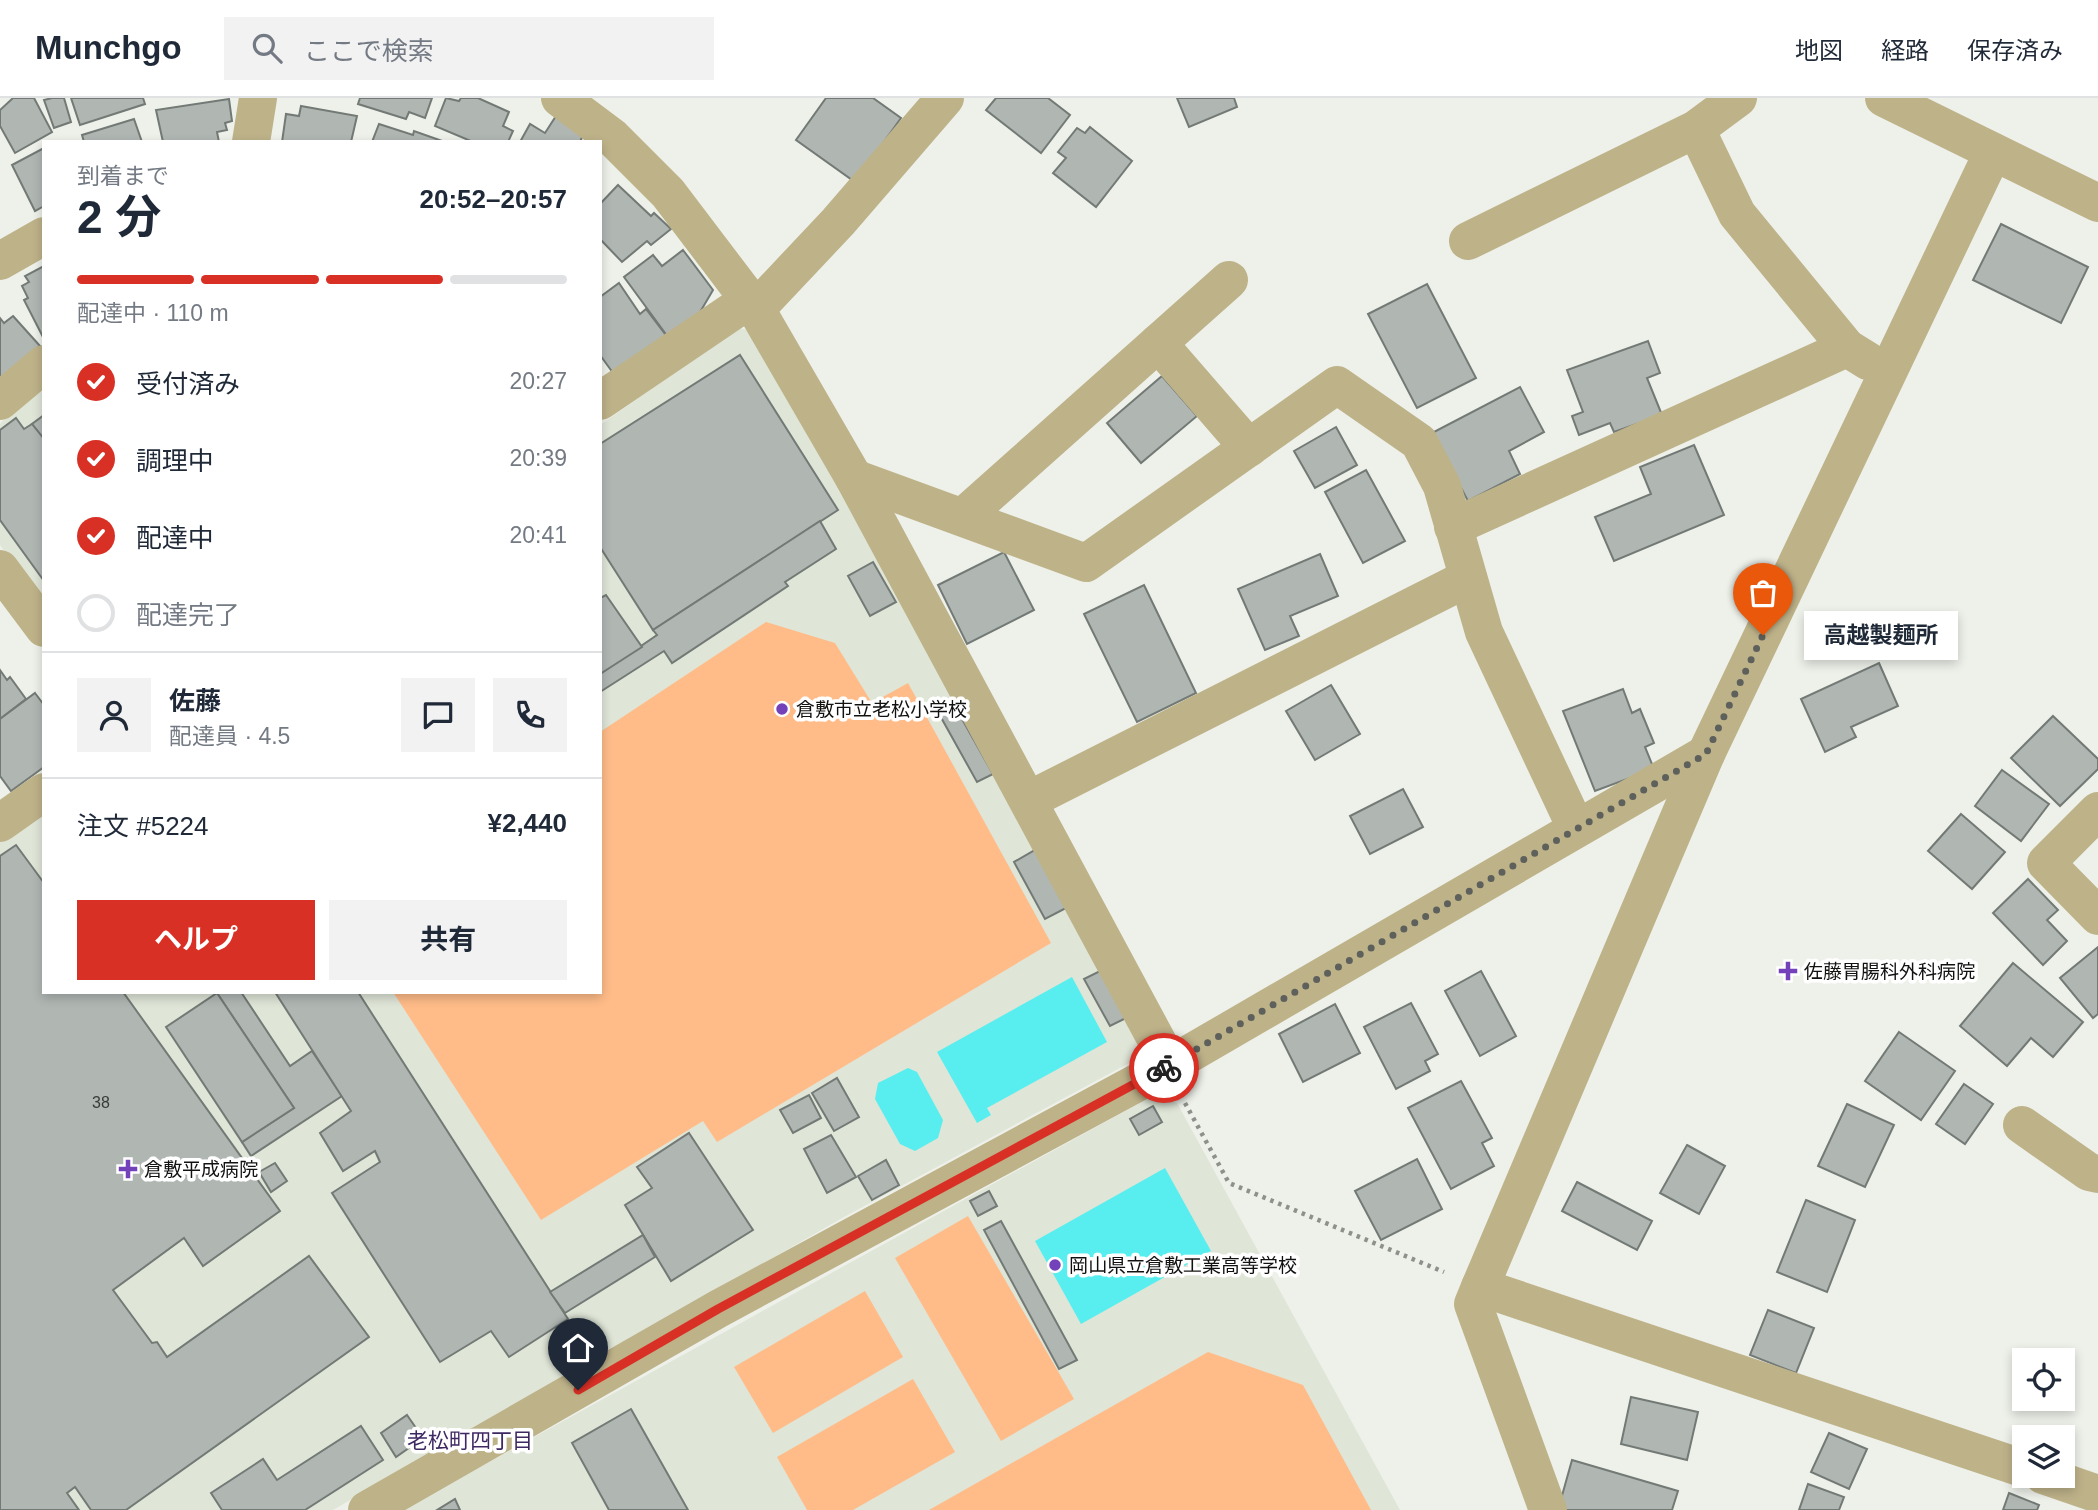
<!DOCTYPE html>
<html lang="ja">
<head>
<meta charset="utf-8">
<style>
	body { margin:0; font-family:Arial,"Noto Sans JP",sans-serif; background:#f2f2f3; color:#1f2937; height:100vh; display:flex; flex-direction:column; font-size:26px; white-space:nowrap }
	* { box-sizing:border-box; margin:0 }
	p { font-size:23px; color:#747a83 }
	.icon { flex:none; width:38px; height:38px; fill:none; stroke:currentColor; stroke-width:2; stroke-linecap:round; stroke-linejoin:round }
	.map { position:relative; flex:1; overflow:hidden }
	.side { position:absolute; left:42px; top:42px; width:560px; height:854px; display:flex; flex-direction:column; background:#fff; border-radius:0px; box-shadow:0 4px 10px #0003 }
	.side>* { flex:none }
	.buttons { position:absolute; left:2012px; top:1250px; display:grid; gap:14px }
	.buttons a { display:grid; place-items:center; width:63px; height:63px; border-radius:0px; background:#fff; box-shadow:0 4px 10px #0003; font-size:35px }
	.pin { position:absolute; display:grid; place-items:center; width:60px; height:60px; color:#fff; margin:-72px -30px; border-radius:50% 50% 50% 0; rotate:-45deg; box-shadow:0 0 7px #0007 }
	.pin .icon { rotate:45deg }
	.courier { position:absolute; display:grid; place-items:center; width:70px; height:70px; margin:-35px; border:5px solid #d93025; border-radius:50%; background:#fff; color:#222; box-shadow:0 2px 9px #0007 }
	.bubble { position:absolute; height:49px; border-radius:0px; background:#fff; box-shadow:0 4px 10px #0003; font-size:23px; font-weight:700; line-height:49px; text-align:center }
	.headline em { font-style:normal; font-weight:700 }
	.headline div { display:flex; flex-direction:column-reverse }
	.headline { display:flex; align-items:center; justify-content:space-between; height:119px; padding:0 35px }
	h1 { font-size:46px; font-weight:700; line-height:52px }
	.bar { display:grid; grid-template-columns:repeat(4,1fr); gap:10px 7px; align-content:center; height:84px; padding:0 35px }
	.bar i { height:9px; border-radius:5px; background:#e0e1e3 }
	.bar .on { background:#d93025 }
	.bar p { grid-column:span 4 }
	.line { display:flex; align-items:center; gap:18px; padding:0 35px; border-top:2px solid #e0e1e3 }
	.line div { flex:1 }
	.round { display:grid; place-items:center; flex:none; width:74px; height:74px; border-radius:0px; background:#f2f2f3 }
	ol { padding:0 35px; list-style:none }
	li { display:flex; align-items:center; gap:21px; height:77px }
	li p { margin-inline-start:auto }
	li .icon { padding:7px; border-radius:50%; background:#d93025; color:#fff; stroke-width:4 }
	li:last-child { color:#747a83 }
	li i { width:38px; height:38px; border:4px solid #e0e1e3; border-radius:50% }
	.primary-button { display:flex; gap:14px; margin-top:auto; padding:14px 35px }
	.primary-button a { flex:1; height:80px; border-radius:0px; background:#d93025; color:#fff; font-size:28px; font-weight:700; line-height:80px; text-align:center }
	.primary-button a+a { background:#f2f2f3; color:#1f2937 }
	header { display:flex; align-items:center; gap:42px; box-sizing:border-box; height:98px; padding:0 35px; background:#fff; border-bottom:2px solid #e0e1e3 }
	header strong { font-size:33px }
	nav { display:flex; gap:38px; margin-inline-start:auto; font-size:24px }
	.search { width:490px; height:63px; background:#f2f2f3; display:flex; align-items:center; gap:18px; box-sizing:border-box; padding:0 24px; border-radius:0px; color:#747a83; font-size:26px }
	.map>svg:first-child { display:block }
</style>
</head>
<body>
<header>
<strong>Munchgo</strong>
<div class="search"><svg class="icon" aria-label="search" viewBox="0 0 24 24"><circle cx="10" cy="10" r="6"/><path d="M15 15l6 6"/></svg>ここで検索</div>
<nav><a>地図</a><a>経路</a><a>保存済み</a></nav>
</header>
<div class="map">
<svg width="2098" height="1412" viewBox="0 0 2098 1412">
	<rect width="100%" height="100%" fill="#eef1ea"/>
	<!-- built -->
	<g fill="#dfe5d7">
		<path d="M739,230L756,234L1140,939L1131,964L844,1119L333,1412H0V738L44,708V894H600V327Z"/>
		<path d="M44,286V507L0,447V326L24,300Z"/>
		<path d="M1154,997L1177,1005L1400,1412H402Z"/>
	</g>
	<!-- green -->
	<g fill="#ffbc89">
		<path d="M766,524L835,545L872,605L908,585L1051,845L717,1044L703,1023L541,1122L393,894H600V634Z"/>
		<path d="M968,1118L1074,1301L1001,1343L895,1160Z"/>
		<path d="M865,1193L903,1259L773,1335L734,1269Z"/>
		<path d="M1208,1254L1303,1287L1371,1412H929Z"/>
		<path d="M913,1281L955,1354L853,1412H807L777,1359Z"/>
	</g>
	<!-- water -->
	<g fill="#58eeef">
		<path d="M1072,879L1107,944L987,1010L991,1017L977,1025L937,954Z"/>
		<path d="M908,970L917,974L943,1022L938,1040L915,1053L900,1046L875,1001L878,985Z"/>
		<path d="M1165,1070L1211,1153L1081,1226L1035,1143Z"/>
	</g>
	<!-- building -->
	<g fill="#b0b7b3" stroke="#737a76" stroke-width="2">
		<path d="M13,0H34L52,34L15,55L0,28V12Z"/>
		<path d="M52,0H64L71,24L54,30L44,2Z"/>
		<path d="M71,0H143L145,6L80,27Z"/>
		<path d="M360,0H432L425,20L409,14L406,21L358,6Z"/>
		<path d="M446,0L459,3L461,0H478L509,14L503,28L513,33L508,44H473L435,28Z"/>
		<path d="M826,0H873L901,20L855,84L796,42Z"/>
		<path d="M996,0H1048L1070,17L1041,55L986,12Z"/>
		<path d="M1177,0H1234L1237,9L1189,29Z"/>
		<path d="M229,1L232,23L225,25L227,32L217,34L219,44H163L156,12Z"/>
		<path d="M301,8L357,18L351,44H282L286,16L299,18Z"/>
		<path d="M556,18L583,37L580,44H520L530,26L545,35Z"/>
		<path d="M134,21L142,44H84L82,37Z"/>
		<path d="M379,26L413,37L414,33L445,44H372Z"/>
		<path d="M1090,29L1132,63L1096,109L1053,75L1066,60L1058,54L1077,30L1085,35Z"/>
		<path d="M44,50V108L35,113L12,67Z"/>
		<path d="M618,87L651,118L654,115L671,131L651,147L647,143L622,164L600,141V106Z"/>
		<path d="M2001,126L2088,169L2061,225L1973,182Z"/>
		<path d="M683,152L713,192L696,221L668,239L624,179L653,157L662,168Z"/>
		<path d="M44,168V241L24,202L28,200L22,188L29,184L25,178Z"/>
		<path d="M619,185L640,216L646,211L668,240L613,275L600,257V199Z"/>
		<path d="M1427,186L1476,280L1417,310L1368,216Z"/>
		<path d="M13,218L40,248L0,282V220L4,225Z"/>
		<path d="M1648,243L1660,275L1647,280L1662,317L1614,334L1610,325L1579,337L1572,318L1583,314L1567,272Z"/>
		<path d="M740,257L838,412L653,532L600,449V346Z"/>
		<path d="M1162,278L1197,318L1141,365L1107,325Z"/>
		<path d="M1520,289L1544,334L1509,353L1520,376L1468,403L1432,335Z"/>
		<path d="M44,317V341L32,326Z"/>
		<path d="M16,320L24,331L32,326L44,341V483L0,422V332Z"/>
		<path d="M1336,329L1357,367L1315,390L1294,353Z"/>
		<path d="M1694,347L1724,417L1614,463L1595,419L1651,396L1640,369Z"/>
		<path d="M1366,372L1405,443L1363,465L1325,394Z"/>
		<path d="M820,423L836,451L785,484L788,488L672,565L664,553L600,594V576L657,537L653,532Z"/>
		<path d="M1004,454L1034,512L967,546L938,487Z"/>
		<path d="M1320,456L1338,498L1290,518L1299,538L1265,552L1238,491Z"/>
		<path d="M873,464L896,504L870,518L848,478Z"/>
		<path d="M1144,487L1196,595L1137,624L1084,516Z"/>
		<path d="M606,497L642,549L600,576V500Z"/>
		<path d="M1879,565L1898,608L1851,629L1856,639L1825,654L1801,601Z"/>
		<path d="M0,572L7,582L10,579L26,601L0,621Z"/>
		<path d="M1331,587L1360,636L1315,662L1286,613Z"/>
		<path d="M1623,591L1632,615L1640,611L1654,645L1645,649L1654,671L1595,693L1563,613Z"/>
		<path d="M35,595L44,607V669L11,693L0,678V621Z"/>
		<path d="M953,605L993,676L977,684L938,614Z"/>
		<path d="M2053,618L2098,661V671L2060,708L2011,660Z"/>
		<path d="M2002,672L2049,706L2021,743L1975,708Z"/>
		<path d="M1403,691L1423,729L1370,756L1350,718Z"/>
		<path d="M1961,716L2005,754L1972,791L1928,753Z"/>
		<path d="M16,747L44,785V894H123L280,1113L203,1168L184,1140L113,1192L152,1245L157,1244L167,1259L309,1158L369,1239L126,1412H91L75,1389L67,1395L79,1412H0V758Z"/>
		<path d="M1035,752L1066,810L1045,821L1014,764Z"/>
		<path d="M2028,781L2058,812L2047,822L2067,843L2043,867L1993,815Z"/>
		<path d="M2098,849V916L2093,920L2060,880Z"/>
		<path d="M2013,865L2083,924L2053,959L2031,940L2007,968L1960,928Z"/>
		<path d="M1100,873L1126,920L1110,928L1084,881Z"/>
		<path d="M1481,873L1516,938L1480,958L1445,893Z"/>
		<path d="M241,894L290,968L312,953L342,998L251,1058L242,1044L294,1010L217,895Z"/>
		<path d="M275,894H358L568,1221L509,1259L491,1233L440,1264L332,1095L380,1064L375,1053L343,1073L320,1035L351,1013Z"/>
		<path d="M217,895L294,1010L242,1044L166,929Z"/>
		<path d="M1411,905L1438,956L1425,963L1430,973L1396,991L1364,929Z"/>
		<path d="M1335,906L1360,955L1303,984L1279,936Z"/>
		<path d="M1899,934L1955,973L1921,1022L1865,983Z"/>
		<path d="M837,980L859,1019L834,1033L812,995Z"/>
		<path d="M1461,983L1492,1040L1482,1045L1494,1068L1451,1091L1408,1010Z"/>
		<path d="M1964,986L1993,1006L1965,1046L1936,1026Z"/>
		<path d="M809,997L821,1020L793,1035L780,1012Z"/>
		<path d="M1847,1006L1894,1027L1865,1089L1818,1068Z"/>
		<path d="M1153,1008L1162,1024L1139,1037L1130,1021Z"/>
		<path d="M689,1035L753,1132L671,1183L625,1107L652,1090L637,1069Z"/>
		<path d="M831,1037L856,1079L827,1095L804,1051Z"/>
		<path d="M1687,1047L1725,1068L1699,1116L1660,1095Z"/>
		<path d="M1417,1061L1442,1111L1381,1142L1355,1093Z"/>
		<path d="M886,1062L899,1087L872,1102L858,1078Z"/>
		<path d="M275,1065L287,1083L271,1094L259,1074Z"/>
		<path d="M1577,1084L1652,1123L1637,1152L1562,1113Z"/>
		<path d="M989,1093L997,1108L978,1118L970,1103Z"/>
		<path d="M1806,1102L1855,1122L1827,1194L1777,1174Z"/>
		<path d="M1001,1123L1077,1262L1059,1271L984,1132Z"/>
		<path d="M643,1137L655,1159L565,1215L550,1194Z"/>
		<path d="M1768,1212L1814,1230L1796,1275L1750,1257Z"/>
		<path d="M1631,1299L1698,1314L1687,1362L1621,1346Z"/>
		<path d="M631,1311L688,1412H609L572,1345Z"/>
		<path d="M407,1317L423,1340L396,1359L381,1335Z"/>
		<path d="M361,1328L383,1362L305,1412H222L211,1395L263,1361L277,1382Z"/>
		<path d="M1829,1335L1867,1351L1849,1391L1811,1374Z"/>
		<path d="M1572,1362L1678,1393L1672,1412H1558Z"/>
		<path d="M1808,1386L1844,1399L1839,1412H1799Z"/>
		<path d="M2009,1395L2039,1407L2037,1412H2003Z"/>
		<path d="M455,1401L460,1412H437Z"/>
	</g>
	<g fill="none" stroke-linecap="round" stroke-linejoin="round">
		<!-- path -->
		<path stroke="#8d908b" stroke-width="4.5" stroke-dasharray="3.5 5" stroke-linecap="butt" d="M1185,1005L1229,1085L1444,1174"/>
		<!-- minor -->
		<g stroke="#beb289" stroke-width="38">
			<path d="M560,0L612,39L668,95L756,211L854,380L1170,967"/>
			<path d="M1884,0L2098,105"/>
			<path d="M1696,31L1737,116L1847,250L1868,263"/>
			<path d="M251,44L258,0"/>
			<path d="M1993,54L1706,656L1480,1189L2025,1371"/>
			<path d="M1468,143L1696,31L1738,0"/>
			<path d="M0,163L44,138"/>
			<path d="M756,211L838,124L945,0"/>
			<path d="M1158,245L1249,350"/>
			<path d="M0,303L44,266"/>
			<path d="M600,303L749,202"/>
			<path d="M854,380L1086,465L1337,287L1419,344L1442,388L1484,534L1576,730"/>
			<path d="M963,419L1229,182"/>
			<path d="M1453,429L1847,250"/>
			<path d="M0,471L44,530"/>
			<path d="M1029,702L1468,480"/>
			<path d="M2098,713L2046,765L2098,818"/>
			<path d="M0,725L44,694"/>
			<path d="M2022,1027L2089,1074L2098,1076"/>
			<path d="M1480,1189L1473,1206L1548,1412"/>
			<path d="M2043,1377L2098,1396"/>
			<path d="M367,1412L718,1211L1170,967L1706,656"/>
		</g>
	</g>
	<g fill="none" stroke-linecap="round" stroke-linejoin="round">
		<!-- done -->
		<path stroke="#5e605c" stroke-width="7" stroke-dasharray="0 12.6" d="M1164,970L1706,656L1763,537"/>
		<!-- route -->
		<path stroke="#d93025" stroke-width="9" d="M578,1292L718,1211L1164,970"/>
	</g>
	<!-- markers -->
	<g fill="#7341b9" stroke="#fff" stroke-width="2.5">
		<circle cx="782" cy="611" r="7"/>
		<path d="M1784.5 862.5h7v7h7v7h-7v7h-7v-7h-7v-7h7z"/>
		<path d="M124.5 1060.5h7v7h7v7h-7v7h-7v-7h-7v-7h7z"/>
		<circle cx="1055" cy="1167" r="7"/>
	</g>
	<g text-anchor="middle" stroke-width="7" stroke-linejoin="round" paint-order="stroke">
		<!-- number labels -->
		<g font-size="16" fill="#393b39">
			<text x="101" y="1010">38</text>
		</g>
		<!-- poi labels -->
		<g font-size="19" fill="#111210" stroke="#fff" text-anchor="start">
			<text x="796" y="618">倉敷市立老松小学校</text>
			<text x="1804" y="880">佐藤胃腸科外科病院</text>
			<text x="144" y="1078">倉敷平成病院</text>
			<text x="1069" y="1174">岡山県立倉敷工業高等学校</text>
		</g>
		<!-- neighbourhood labels -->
		<g font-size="21" fill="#3e2862" stroke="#fff">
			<text x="470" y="1350">老松町四丁目</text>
		</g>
	</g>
</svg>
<div class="buttons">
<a><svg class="icon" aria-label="locate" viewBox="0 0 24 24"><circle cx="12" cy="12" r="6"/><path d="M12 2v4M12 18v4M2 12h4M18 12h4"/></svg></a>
<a><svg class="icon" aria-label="layers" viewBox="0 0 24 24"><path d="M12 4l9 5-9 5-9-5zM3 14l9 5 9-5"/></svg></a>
</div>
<div class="pin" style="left:1763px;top:537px;background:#ea580c"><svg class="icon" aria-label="bag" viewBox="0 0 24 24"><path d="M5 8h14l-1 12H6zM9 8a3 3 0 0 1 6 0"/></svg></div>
<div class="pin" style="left:578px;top:1292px;background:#1f2937"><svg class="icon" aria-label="home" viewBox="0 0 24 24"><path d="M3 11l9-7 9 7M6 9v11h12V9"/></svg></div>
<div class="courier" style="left:1164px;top:970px"><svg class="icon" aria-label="bike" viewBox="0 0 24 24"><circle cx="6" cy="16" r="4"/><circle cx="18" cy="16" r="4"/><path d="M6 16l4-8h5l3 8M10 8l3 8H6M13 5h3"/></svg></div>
<div class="bubble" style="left:1804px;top:513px;width:154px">高越製麺所</div>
<section class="side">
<div class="headline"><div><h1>2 分</h1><p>到着まで</p></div><em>20:52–20:57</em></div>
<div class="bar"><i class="on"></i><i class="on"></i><i class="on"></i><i></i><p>配達中 · 110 m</p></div>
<ol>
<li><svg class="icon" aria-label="check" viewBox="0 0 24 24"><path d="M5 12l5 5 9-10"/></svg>受付済み<p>20:27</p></li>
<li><svg class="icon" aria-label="check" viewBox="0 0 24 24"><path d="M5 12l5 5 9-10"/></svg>調理中<p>20:39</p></li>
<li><svg class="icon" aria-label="check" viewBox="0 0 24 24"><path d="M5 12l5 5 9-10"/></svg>配達中<p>20:41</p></li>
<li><i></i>配達完了</li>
</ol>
<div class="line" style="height:126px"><a class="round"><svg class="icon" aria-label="person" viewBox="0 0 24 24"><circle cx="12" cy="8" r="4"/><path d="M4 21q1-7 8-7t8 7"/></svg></a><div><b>佐藤</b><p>配達員 · 4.5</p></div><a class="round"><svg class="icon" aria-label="chat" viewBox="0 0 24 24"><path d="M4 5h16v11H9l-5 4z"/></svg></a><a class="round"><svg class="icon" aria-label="phone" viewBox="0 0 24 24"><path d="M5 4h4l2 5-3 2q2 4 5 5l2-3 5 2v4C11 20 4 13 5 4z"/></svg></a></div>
<div class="line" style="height:91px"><div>注文 #5224</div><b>¥2,440</b></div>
<div class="primary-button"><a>ヘルプ</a><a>共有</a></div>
</section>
</div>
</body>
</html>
